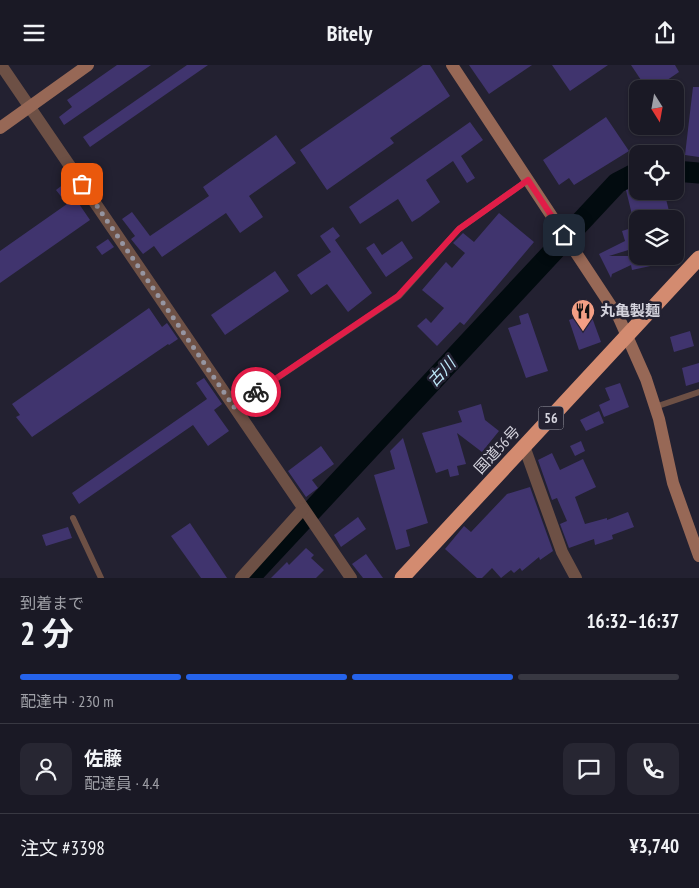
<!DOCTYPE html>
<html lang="ja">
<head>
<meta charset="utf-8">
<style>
	body { margin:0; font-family:"PT Sans Narrow","Noto Sans JP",sans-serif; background:#272632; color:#f1f3f6; height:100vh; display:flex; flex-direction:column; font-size:19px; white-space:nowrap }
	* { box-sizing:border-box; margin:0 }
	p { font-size:16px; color:#9fa0a7 }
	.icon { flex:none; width:28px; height:28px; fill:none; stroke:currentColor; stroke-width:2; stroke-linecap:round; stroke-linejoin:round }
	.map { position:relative; height:513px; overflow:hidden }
	.panel { display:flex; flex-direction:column; background:#1a1925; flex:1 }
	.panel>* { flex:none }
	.needle { width:32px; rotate:169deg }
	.controls { position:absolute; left:629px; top:15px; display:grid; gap:10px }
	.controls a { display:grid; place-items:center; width:55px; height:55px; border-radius:10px; background:#1a1925; box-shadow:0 1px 4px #0004,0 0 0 1px #383842; font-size:25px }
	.pin { position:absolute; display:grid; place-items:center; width:42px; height:42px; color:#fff; margin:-21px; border-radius:10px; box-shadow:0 2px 8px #0006 }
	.courier { position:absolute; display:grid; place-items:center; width:50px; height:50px; margin:-25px; border:4px solid #e11d48; border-radius:50%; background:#fff; color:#222; box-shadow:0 1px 6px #0007 }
	.summary em { font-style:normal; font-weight:700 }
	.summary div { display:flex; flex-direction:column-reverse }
	.summary { display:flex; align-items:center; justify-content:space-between; height:85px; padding:0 20px }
	h1 { font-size:32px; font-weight:700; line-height:38px }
	.bar { display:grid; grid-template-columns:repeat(4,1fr); gap:8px 5px; align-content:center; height:60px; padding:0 20px }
	.bar i { height:6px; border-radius:4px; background:#383842 }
	.bar .active { background:#2563eb }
	.bar p { grid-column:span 4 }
	.line { display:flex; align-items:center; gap:12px; padding:0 20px; border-top:1px solid #383842 }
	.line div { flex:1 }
	.round { display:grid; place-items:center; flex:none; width:52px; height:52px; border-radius:10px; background:#272632 }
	header { display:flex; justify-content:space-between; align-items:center; height:65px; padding:0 20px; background:#1a1925; font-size:22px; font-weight:700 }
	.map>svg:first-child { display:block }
</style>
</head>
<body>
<header><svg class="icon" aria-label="menu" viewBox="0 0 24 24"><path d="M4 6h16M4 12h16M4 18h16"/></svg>Bitely<svg class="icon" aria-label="share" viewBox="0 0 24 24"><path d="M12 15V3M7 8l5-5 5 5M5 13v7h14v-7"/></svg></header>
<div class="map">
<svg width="699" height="513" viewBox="0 0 699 513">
	<rect width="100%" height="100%" fill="#232131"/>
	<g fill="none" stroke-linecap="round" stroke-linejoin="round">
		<!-- river -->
		<g stroke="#020b0f" stroke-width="21">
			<path d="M675,106L699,108"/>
			<path d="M249,513L617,118L638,107"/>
		</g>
	</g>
	<!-- building -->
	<g fill="#40346e">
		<path d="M117,0H151L64,60L59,52L72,42L67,35Z"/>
		<path d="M187,0H208L90,82L83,72Z"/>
		<path d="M423,0H430L450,31L390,73L394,78L327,125L300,85Z"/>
		<path d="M469,0H532L489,29Z"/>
		<path d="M552,0H608L570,26Z"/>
		<path d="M631,0H675L679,7L654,24H647Z"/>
		<path d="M693,22H699V92L685,90Z"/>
		<path d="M606,52L629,86L574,120L569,113L559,120L543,95Z"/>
		<path d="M470,57L483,75L461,91L475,113L467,118L453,96L426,115L440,137L420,152L412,157L398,134L360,159L349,142Z"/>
		<path d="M276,70L296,98L249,131L263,152L240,168L226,148L162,192L154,181L143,189L131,174L135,171L122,154L132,147L150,171L209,131L203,122Z"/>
		<path d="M69,115L79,129L75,133L90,155L0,218V186L67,139L56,125Z"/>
		<path d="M638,122V126H664L671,154H633L626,125Z"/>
		<path d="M499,148L534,177L464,260L460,257L437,281L417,261L426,253L431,258L444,243L422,225L446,197L452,203L465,188L453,178L463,168L474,177Z"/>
		<path d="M638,161V182L609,191H677L678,195L632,205L631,200L612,209L611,213L599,189L625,176L622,166Z"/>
		<path d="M333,162L340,171L335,175L372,228L348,247L327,219L311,230L297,210L331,187L320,171Z"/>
		<path d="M108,174L114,182L102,190L96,182Z"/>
		<path d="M402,176L413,193L386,212L366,183L374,178L382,190Z"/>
		<path d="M275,206L289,226L225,270L211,250Z"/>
		<path d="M149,243L162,262L167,258L178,274L169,280L168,279L32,372L16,352L20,350L12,339Z"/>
		<path d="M590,247L601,277L579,285L569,255Z"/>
		<path d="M528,248L548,306L526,313L508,263L521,259L519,251Z"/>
		<path d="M690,266L694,281L674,287L670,272Z"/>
		<path d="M699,298V317L686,321L682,303Z"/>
		<path d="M204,313L222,339L214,345L229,366L208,381L193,360L79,439L72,428L207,334L196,318Z"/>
		<path d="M620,318L629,342L604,352L599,340L610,335L605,323Z"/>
		<path d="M481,339L485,355L499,366L482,387L457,368L466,399L457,401L459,410L450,412L448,404L436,408L422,368L462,357L458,346Z"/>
		<path d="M599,346L604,358L586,366L580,355Z"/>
		<path d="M403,373L428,458L406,465L410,481L396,485L374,410L395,404L390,386Z"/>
		<path d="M581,376L585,386L575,391L570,381Z"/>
		<path d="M321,381L334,399L312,415L318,423L306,432L288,406Z"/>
		<path d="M552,388L560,405L583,394L596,422L575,432L585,459L607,453V455L628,447L634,462L612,470L613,474L595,480L594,474L569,483L560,459L567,456L557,433L552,435L538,395Z"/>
		<path d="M530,422L553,486L540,495L539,492L522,506L520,503L514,508L511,505L501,513L492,503L482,513H477L445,484L464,461L471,467L507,429Z"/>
		<path d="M358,452L366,464L341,482L334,470Z"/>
		<path d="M190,458L227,513H201L171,471Z"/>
		<path d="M68,462L72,473L46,481L42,470Z"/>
		<path d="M306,483L314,490L311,493L324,505L316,513H271L287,497L289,500Z"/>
		<path d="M366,489L383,513H363L352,499Z"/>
	</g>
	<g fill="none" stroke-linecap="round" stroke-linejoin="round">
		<!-- lane -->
		<g stroke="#6d5045" stroke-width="6">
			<path d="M234,342L399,231L459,164L528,115"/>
			<path d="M655,342L699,327"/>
			<path d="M73,453L101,513"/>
		</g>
		<!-- street -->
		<g stroke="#6d5045" stroke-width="12">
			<path d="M1,0L351,513"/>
			<path d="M524,381L562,487L576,513"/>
			<path d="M241,513L303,444"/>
		</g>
		<!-- secondary -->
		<g stroke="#976856" stroke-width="12">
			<path d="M452,0L619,253L646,314L659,354L673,418L699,491"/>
			<path d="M0,63L88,0"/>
		</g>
		<!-- highway -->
		<path stroke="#d38b70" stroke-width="15" d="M402,513L699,193"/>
	</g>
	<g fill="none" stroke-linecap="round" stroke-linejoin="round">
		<!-- done -->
		<path stroke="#9695a1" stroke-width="5" stroke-dasharray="0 9" d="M82,119L234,342L256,327"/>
		<!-- route -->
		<path stroke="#e11d48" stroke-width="6" d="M256,327L398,231L459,164L528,115L564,170"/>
	</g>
	<!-- icons -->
	<defs>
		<g id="restaurant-pin" transform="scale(1.25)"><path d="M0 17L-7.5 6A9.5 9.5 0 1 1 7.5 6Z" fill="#f39f85" stroke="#232131"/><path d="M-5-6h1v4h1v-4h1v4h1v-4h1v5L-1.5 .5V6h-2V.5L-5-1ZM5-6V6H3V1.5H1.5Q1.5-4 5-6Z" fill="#111"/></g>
	</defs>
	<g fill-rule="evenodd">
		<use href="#restaurant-pin" x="583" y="246"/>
	</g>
	<g text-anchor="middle" stroke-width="5" stroke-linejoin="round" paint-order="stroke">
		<!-- shield labels -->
		<rect fill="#232131" stroke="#9f9ea9" stroke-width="1" x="538.5" y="341.5" width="25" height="23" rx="4"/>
		<g font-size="14" font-weight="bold" fill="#d4d3dd">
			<text x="551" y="358">56</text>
		</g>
		<!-- poi labels -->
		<g font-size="15" font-weight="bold" fill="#d4d3dd" stroke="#232131" text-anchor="start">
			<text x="600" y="251">丸亀製麺</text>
		</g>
		<!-- street labels -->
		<g font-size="15" fill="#d4d3dd" stroke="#232131">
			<text transform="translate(497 385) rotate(-47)" y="5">国道56号</text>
		</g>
		<!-- water labels -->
		<g font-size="16" font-style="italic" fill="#bfeafb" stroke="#232131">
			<text transform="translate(441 307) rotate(-47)" y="6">古川</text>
		</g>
	</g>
</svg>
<div class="controls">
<a><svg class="needle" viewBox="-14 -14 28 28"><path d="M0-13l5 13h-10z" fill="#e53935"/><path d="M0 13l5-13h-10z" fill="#9fa0a7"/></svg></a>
<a><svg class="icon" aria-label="locate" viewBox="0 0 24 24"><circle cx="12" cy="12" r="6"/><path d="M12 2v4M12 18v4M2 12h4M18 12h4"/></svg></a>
<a><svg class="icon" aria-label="layers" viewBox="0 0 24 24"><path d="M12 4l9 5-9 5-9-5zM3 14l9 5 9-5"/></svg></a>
</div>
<div class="pin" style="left:82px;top:119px;background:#ea580c"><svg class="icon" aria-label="bag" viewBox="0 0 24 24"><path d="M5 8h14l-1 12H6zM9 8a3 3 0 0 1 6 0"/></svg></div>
<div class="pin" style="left:564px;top:170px;background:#1f2937"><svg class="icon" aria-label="home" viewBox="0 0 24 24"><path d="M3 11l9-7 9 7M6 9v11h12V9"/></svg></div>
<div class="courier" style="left:256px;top:327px"><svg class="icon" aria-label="bike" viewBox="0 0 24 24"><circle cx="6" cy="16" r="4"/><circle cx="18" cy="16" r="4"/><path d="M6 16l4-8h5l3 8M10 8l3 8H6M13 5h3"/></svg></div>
</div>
<section class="panel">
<div class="summary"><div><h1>2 分</h1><p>到着まで</p></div><em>16:32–16:37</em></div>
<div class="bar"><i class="active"></i><i class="active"></i><i class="active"></i><i></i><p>配達中 · 230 m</p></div>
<div class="line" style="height:90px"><a class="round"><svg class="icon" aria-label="person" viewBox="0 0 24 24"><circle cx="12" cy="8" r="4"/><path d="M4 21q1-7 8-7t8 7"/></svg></a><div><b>佐藤</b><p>配達員 · 4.4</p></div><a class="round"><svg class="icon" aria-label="chat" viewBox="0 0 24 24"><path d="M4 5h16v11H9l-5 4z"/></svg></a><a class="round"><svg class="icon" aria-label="phone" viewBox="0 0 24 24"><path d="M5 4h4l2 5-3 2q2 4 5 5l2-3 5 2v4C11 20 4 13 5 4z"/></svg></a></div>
<div class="line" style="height:65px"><div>注文 #3398</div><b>¥3,740</b></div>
</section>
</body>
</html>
